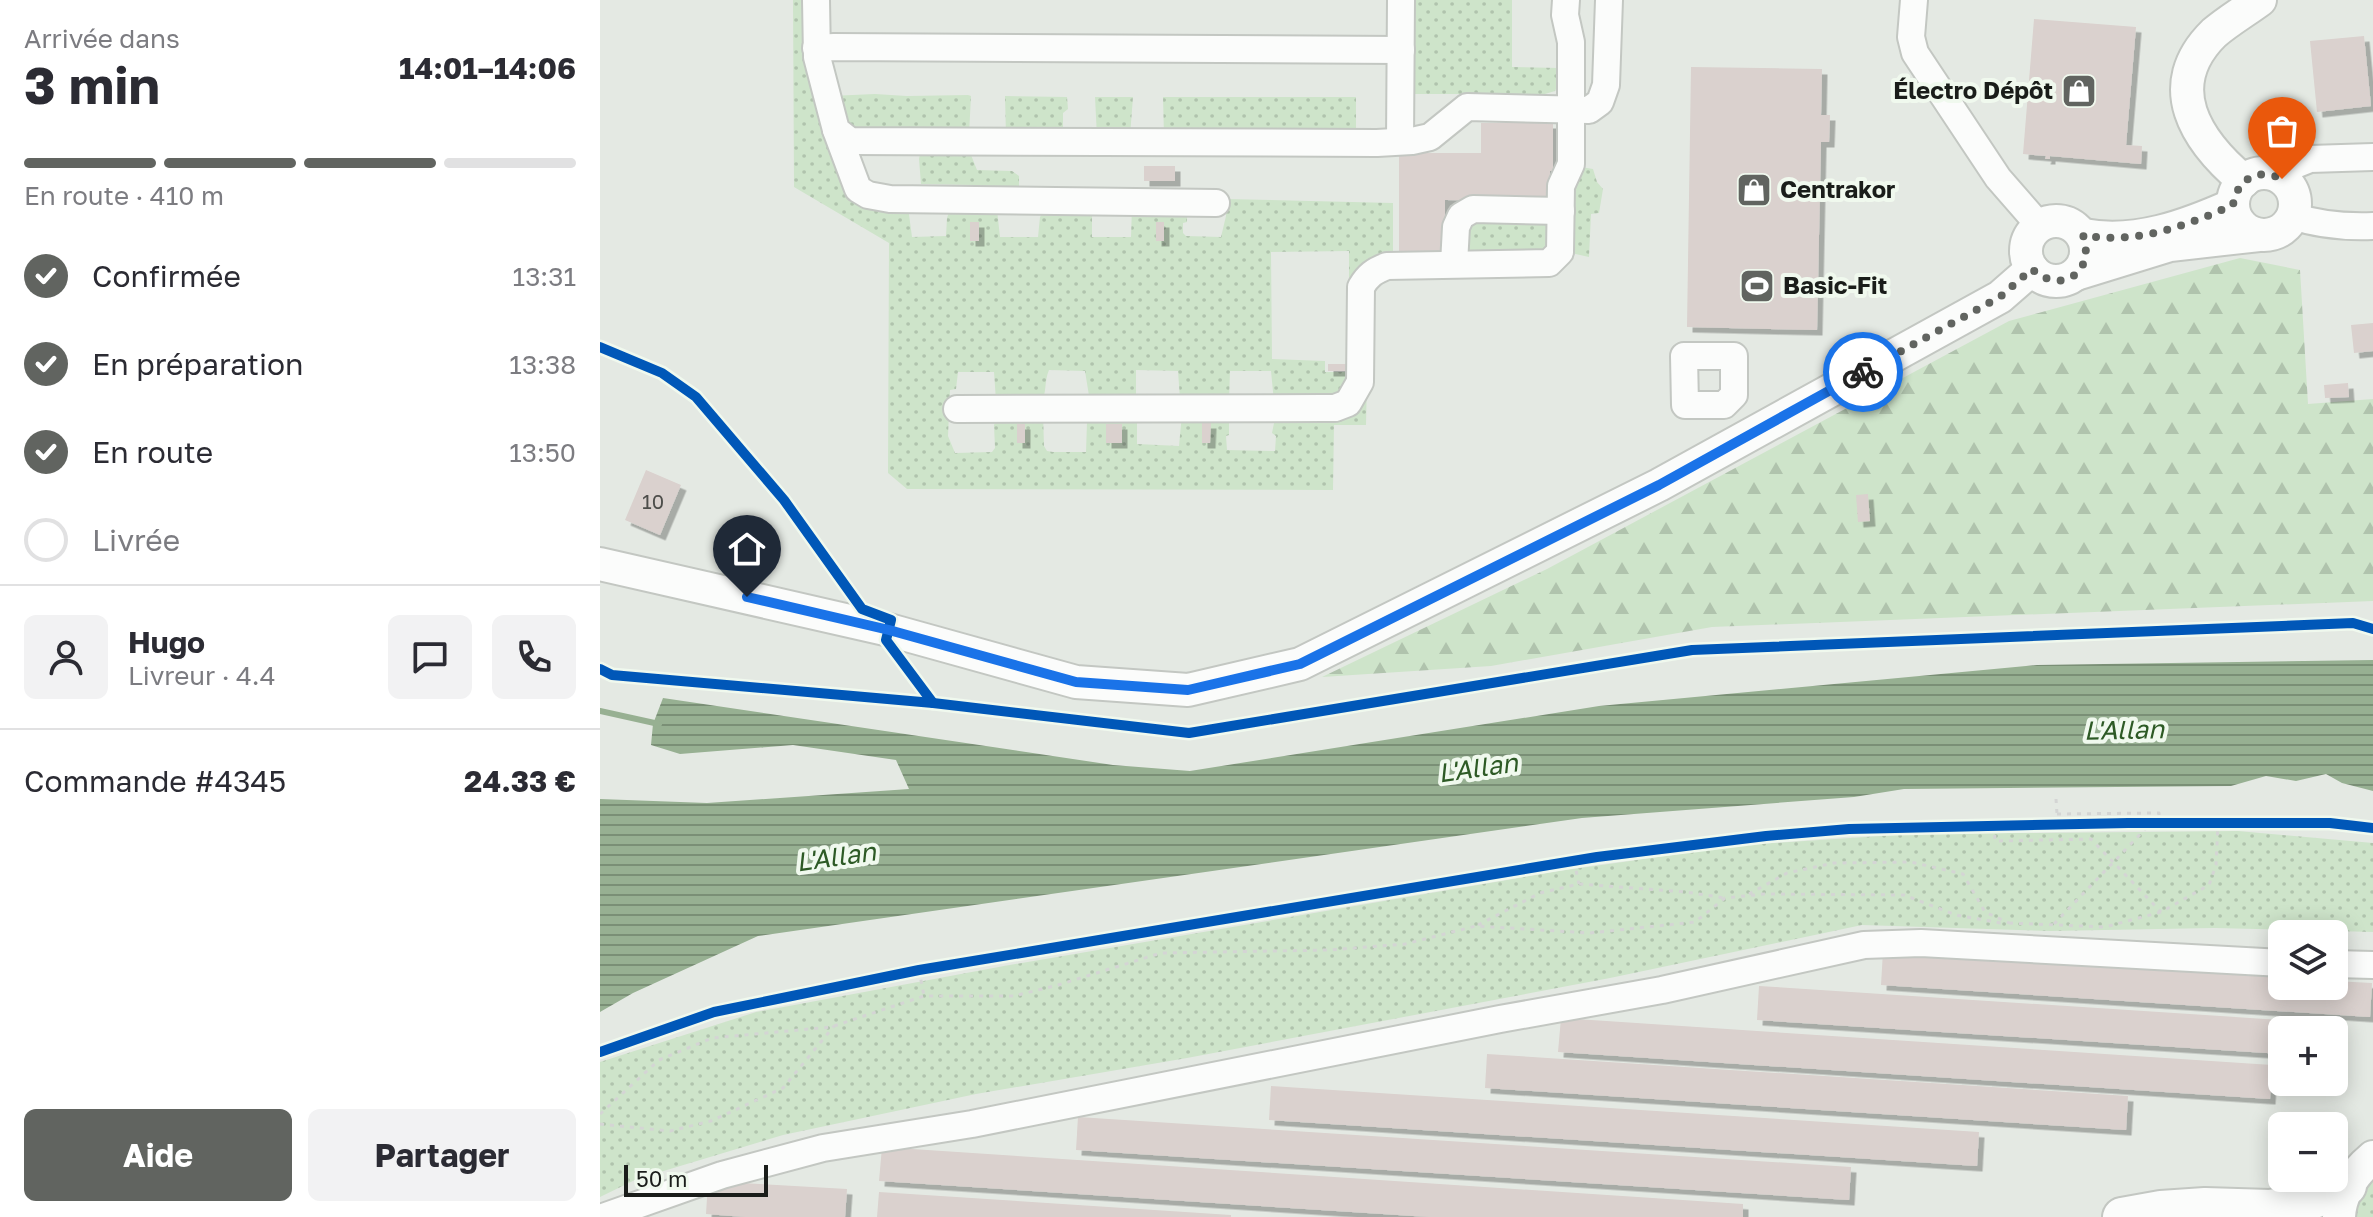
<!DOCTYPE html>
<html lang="fr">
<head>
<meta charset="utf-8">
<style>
	body { margin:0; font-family:"Golos Text",sans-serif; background:#f2f2f3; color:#2b2b33; height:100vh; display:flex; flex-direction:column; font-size:30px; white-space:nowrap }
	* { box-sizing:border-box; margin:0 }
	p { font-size:26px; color:#7c7c81 }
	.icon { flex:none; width:44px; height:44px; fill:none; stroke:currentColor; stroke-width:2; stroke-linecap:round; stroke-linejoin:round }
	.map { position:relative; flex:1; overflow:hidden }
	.sheet { display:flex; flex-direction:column; background:#fff; width:600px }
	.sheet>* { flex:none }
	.fabs { position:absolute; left:1668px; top:920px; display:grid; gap:16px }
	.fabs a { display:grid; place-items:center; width:80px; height:80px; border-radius:12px; background:#fff; box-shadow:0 4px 20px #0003; font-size:40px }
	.scale { position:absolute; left:24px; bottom:20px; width:144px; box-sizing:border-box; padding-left:8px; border:4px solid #1a1d1a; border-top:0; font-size:22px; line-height:28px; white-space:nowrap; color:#1a1d1a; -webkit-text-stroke:6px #f0f9ee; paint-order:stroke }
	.pin { position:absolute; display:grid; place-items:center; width:68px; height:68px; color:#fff; margin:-82px -34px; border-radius:50% 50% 50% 0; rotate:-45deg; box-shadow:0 0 8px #0007 }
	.pin .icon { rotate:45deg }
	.courier { position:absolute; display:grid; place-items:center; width:80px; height:80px; margin:-40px; border:6px solid #1a73e8; border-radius:50%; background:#fff; color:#222; box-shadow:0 2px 10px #0007 }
	.overview em { font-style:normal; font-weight:700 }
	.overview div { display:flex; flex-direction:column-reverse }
	.overview { display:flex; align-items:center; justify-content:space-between; height:136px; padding:0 24px }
	h1 { font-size:52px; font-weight:700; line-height:60px }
	.bar { display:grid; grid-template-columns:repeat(4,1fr); gap:12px 8px; align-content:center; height:96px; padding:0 24px }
	.bar i { height:10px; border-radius:6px; background:#e1e1e2 }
	.bar .on { background:#616460 }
	.bar p { grid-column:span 4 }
	.line { display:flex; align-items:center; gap:20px; padding:0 24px; border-top:2px solid #e1e1e2 }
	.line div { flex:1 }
	.round { display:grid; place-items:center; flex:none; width:84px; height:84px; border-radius:12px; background:#f2f2f3 }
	ol { padding:0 24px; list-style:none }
	li { display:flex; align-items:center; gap:24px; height:88px }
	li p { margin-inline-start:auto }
	li .icon { padding:8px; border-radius:50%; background:#616460; color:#fff; stroke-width:4 }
	li:last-child { color:#7c7c81 }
	li i { width:44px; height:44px; border:4px solid #e1e1e2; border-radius:50% }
	.action { display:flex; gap:16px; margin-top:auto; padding:16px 24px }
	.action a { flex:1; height:92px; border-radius:12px; background:#616460; color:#fff; font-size:32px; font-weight:700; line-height:92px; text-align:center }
	.action a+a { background:#f2f2f3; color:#2b2b33 }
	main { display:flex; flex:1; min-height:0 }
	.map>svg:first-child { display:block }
</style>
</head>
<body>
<main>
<section class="sheet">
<div class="overview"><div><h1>3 min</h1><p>Arrivée dans</p></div><em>14:01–14:06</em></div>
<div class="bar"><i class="on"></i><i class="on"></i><i class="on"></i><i></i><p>En route · 410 m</p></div>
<ol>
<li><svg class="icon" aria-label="check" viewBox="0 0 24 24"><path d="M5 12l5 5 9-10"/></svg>Confirmée<p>13:31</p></li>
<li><svg class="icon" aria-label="check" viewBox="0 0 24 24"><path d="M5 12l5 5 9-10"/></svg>En préparation<p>13:38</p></li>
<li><svg class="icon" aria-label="check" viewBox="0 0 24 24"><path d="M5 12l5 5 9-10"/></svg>En route<p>13:50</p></li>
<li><i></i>Livrée</li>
</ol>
<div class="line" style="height:144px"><a class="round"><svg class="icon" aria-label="person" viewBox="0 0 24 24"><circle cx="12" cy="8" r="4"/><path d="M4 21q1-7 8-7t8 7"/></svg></a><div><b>Hugo</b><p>Livreur · 4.4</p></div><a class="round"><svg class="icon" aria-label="chat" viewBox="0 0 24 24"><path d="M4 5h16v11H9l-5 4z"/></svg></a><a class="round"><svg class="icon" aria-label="phone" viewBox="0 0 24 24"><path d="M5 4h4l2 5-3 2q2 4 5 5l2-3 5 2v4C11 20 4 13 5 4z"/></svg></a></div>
<div class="line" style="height:104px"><div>Commande #4345</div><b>24.33 €</b></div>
<div class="action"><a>Aide</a><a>Partager</a></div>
</section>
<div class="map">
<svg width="1773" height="1217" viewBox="0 0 1773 1217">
	<defs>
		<pattern id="grass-dots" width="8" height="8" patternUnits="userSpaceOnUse" patternTransform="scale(2)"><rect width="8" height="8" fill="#cee4ca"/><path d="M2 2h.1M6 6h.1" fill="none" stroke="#b0c3ad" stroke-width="1.8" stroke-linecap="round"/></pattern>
		<pattern id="forest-firs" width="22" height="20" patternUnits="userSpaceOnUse" patternTransform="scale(2)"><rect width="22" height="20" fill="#cee4ca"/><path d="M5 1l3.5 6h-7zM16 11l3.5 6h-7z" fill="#b0c3ad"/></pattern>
		<pattern id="water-rules" width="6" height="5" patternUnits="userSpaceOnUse" patternTransform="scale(2)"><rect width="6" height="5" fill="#97b092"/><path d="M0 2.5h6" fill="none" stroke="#7a8f76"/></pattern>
		<filter id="shadow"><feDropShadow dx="5.5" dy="5.5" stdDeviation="0" flood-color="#0004"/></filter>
	</defs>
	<rect width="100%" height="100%" fill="#e4e9e3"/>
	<!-- grass -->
	<g fill="url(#grass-dots)">
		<path d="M193,0H210V54L250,197L256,204L308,207L312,237L346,236L347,218L351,206H393L397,210L400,237H438L440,217L447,206L488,207L492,210V237H531L532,207L587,206V222L583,223V233L586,236L621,237L626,216V199L793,203V260C742,262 755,324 755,360H749V251L671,252L672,359L725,361V372H756C751,413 705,404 674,402L671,371H630L629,401L626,405L584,403L580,399L578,371L536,370V397L534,403L496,404L490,402L485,371L449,370C444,381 447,394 441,403L398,402L396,401L394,372H358L356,389L350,390L348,436L355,453L392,452L395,448L394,425L398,413H443L444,446L447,451L453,452H486L487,422L491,414L495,413L537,414V444L579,446L582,414L629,413V435L626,436L627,450L675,451L676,436L672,433L676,413C713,410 755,426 767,378L766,425H734L733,490L307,489L288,473L289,243L194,187Z"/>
		<path d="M805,0H912V67L959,68V83L955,91L945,94H805Z"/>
		<path d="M275,94L307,96L368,95L371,96L369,135H253L230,96Z"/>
		<path d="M405,96L467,97L468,109L463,113V136H406Z"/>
		<path d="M495,97H533L530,136L497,137Z"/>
		<path d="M563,97H756V134L564,136Z"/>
		<path d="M321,149L369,150L377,170L412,171L419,176V195L380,197L379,187L374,185L321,184L319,159Z"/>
		<path d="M981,167L993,169L997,182L1003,189L999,213L991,214L989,257L971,253V183Z"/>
		<path d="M938,219L946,224L953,233L947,251L871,252L864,246L870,222Z"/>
		<path d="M1638,831L1773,843V932L1614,928L1450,931L1262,925L1010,978L587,1058L376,1094L183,1135L37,1179L0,1197V1062L156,1012L404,966L959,871L1143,845L1311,834Z"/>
		<path d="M1773,1177V1217H1754L1760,1193Z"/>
	</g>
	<!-- forest -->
	<path fill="url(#forest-firs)" d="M1640,258L1700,270L1708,404L1773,399V601L1112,627L891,666L722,677L947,569L1409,321Z"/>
	<!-- water -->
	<path fill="url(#water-rules)" d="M1773,660V791L1742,783L1726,774L1696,781L1666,776L1631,786L1304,789L1254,797L982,818L158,936L33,993L0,1012V799L107,803L309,789L296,760L193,745L80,754L51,745L53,724L63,698L513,765L590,771L999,706L1437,665Z"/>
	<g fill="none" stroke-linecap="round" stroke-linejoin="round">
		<!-- stream -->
		<path stroke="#97b092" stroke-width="6" d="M0,711L59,724"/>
	</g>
	<!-- building -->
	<g fill="#dad1ce" filter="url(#shadow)">
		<path d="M1434,19L1536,27L1526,145L1542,146L1541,164L1450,156V159H1445L1446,156L1423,154Z"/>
		<path d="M1764,36L1771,106L1717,112L1710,41Z"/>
		<path d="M1091,67L1222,69L1221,115H1230L1229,142H1221L1217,330L1087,327Z"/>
		<path d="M881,123H953V171H950V201L845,200V257H799V153H881Z"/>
		<rect x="544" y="166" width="31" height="15"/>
		<rect x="370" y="222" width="9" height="19"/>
		<rect x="556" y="222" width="8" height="19"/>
		<path d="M1773,323V351L1754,353L1751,325Z"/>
		<rect x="728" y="364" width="19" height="7"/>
		<path d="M1748,383L1749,397L1725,398L1724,385Z"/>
		<path d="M602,423H611L610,443H602Z"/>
		<rect x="417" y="424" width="8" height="19"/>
		<rect x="506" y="424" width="16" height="19"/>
		<path d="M46,470L81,485L60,535L25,520Z"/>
		<path d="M1268,494L1270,521L1258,522L1256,495Z"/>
		<path d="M1283,951L1682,977V986H1734V981L1772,983L1770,1017L1281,985Z"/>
		<path d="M1159,986L1728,1023V1030H1682V1054L1157,1020Z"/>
		<path d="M961,1018L1672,1065L1670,1099L958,1052Z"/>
		<path d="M887,1054L1528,1096L1526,1130L885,1088Z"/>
		<path d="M671,1086L1379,1132L1377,1166L669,1120Z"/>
		<path d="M478,1117L1251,1167L1249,1200L476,1150Z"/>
		<path d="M282,1147L1143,1204V1217H829L279,1181Z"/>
		<path d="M108,1181L247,1189L245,1217H145L106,1214Z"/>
		<path d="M279,1192L631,1215V1217H277Z"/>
	</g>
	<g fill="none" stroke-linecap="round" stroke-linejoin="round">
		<!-- minor casing -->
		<g stroke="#c3c7c2" stroke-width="30">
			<g id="minor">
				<path d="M216,0L217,57L236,130L250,141L777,143L812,141L830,137L867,107L989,110L1000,102L1006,85L1009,0"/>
				<path d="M1314,0L1311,37L1315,53L1398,178L1439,225"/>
				<path d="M216,48L234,47L801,50"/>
				<path d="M236,130L258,189L268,195L290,199L616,203"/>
				<path d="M800,141L801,0"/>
				<path d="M1682,179L1695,165L1710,159L1773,157"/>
				<path d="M1693,216C1719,225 1746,227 1773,226"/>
				<path d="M854,264L856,227L861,216L873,209L961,211"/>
				<path d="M1084,356H1134V395L1124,405H1085Z"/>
				<path d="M357,409L723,408H735L748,403L760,382L761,287C768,275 774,271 787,266L949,263L960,252L961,186L971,164V42L965,15L966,0"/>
				<path d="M1734,964L1773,965"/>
				<path d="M3,1217L122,1175L223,1148L372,1124L900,1019L1062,990L1264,945L1321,943L1682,963"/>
			</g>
		</g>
		<!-- major casing -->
		<g stroke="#c3c7c2" stroke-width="36">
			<g id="major">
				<circle cx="1664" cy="204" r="31"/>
				<path d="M1644,181C1596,141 1560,86 1614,33C1628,21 1645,11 1660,0"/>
				<circle cx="1456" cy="251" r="30"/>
				<path d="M1483,235C1535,245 1586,226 1633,205"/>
				<path d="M1476,274L1570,245L1659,235"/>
				<path d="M0,564L289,630L476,682L588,690L700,664L1059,485L1400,297L1432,269"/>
				<path d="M1739,1217C1740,1192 1754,1173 1773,1157"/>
			</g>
		</g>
		<!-- highway casing -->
		<g stroke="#c3c7c2" stroke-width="42">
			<path id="highway" d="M1522,1217L1561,1210L1605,1207L1670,1209L1701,1204L1747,1186"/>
		</g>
		<!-- path -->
		<g stroke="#d4d5d4" stroke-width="3" stroke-dasharray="4 6" stroke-linecap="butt">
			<path d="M1456,799L1457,814"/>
			<path d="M1457,824V814L1559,813L1560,823"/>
			<path d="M1394,825L1395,841L1491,839L1561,912"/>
			<path d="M974,861L979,884"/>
			<path d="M1149,894L1187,873L1234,863L1311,862L1363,874L1385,912L1409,923"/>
			<path d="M1409,923L1505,927L1561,912L1609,885L1616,865L1618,823"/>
			<path d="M1454,924L1551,823"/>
			<path d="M878,925L940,893L979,884L1086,892L1125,898"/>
			<path d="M319,970L324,996"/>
			<path d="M0,1114L59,1060L112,1038L231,1027L324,996H414L458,985L561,953L729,950L805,944L876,926L990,933L1095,922L1125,898L1164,894L1304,895L1356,915L1401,923"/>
			<path d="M0,1124L70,1131L111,1121L183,1088L234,1026"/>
		</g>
		<!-- minor -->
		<use href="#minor" stroke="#fbfcfb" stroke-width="26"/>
		<!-- major -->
		<use href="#major" stroke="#fbfcfb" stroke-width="32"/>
		<!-- highway -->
		<use href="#highway" stroke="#fbfcfb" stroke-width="38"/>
		<!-- cycleway casing -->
		<g stroke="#f0f9ee" stroke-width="15">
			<g id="cycleway">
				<path d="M0,347L62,373L96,397L184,500L262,609L291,620L286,640L333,703"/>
				<path d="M0,669L12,675L333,703L589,733L1092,650L1753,623L1773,629"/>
				<path d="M0,1052L114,1012L319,970L997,857L1166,836L1249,829L1528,823H1730L1773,828"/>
			</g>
		</g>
		<!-- cycleway -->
		<use href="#cycleway" stroke="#0057b8" stroke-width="10"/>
	</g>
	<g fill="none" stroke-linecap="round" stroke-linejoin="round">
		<!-- done -->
		<path stroke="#616460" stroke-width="8" stroke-dasharray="0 14.4" d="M1263,372L1400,297L1432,269C1461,296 1496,272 1483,235C1535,245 1586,226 1633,205C1637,179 1658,167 1682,179"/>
		<!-- route -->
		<path stroke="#1a73e8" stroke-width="10" d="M147,597L289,630L476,682L588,690L700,664L1059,485L1263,372"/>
	</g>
	<!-- icons -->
	<defs>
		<g id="shop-square" transform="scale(1.8)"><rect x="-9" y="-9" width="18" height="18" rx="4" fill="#616460" stroke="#f0f9ee"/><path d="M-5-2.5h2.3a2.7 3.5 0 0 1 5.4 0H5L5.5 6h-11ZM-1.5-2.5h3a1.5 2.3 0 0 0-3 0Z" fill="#fff"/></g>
		<g id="stadium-square" transform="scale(1.8)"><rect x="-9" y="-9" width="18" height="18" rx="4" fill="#616460" stroke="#f0f9ee"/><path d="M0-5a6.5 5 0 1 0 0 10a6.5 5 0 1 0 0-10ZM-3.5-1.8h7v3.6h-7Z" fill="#fff"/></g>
	</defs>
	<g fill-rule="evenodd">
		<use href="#shop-square" x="1479" y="91"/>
		<use href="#shop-square" x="1154" y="190"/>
		<use href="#stadium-square" x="1157" y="286"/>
	</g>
	<g text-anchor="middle" stroke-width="8" stroke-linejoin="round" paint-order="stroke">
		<!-- number labels -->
		<g font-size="20" fill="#4d4d4a">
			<text x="53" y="509">10</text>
		</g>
		<!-- poi labels -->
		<g font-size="24" font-weight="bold" fill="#1a1d1a" stroke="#f0f9ee" text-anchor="start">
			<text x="1453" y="99" text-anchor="end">Électro Dépôt</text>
			<text x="1180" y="198">Centrakor</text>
			<text x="1183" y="294">Basic-Fit</text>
		</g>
		<!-- water labels -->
		<g font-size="26" font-style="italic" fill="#2d5a25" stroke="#f0f9ee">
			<text transform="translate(1524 730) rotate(-1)" y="9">L'Allan</text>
			<text transform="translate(878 768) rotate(-8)" y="9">L'Allan</text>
			<text transform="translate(236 857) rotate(-8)" y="9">L'Allan</text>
		</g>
	</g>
</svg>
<div class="fabs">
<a><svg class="icon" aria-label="layers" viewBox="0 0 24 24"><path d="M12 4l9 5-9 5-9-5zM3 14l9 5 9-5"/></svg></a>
<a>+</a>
<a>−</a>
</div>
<div class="scale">50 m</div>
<div class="pin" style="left:1682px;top:179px;background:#ea580c"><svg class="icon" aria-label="bag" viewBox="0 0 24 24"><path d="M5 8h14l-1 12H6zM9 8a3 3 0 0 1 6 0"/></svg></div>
<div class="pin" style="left:147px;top:597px;background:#1f2937"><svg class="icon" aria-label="home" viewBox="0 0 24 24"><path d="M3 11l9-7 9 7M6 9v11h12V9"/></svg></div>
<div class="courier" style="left:1263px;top:372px"><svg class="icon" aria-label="bike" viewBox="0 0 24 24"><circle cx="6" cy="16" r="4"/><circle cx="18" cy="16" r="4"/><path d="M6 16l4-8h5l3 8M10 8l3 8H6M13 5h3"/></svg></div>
</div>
</main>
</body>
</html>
